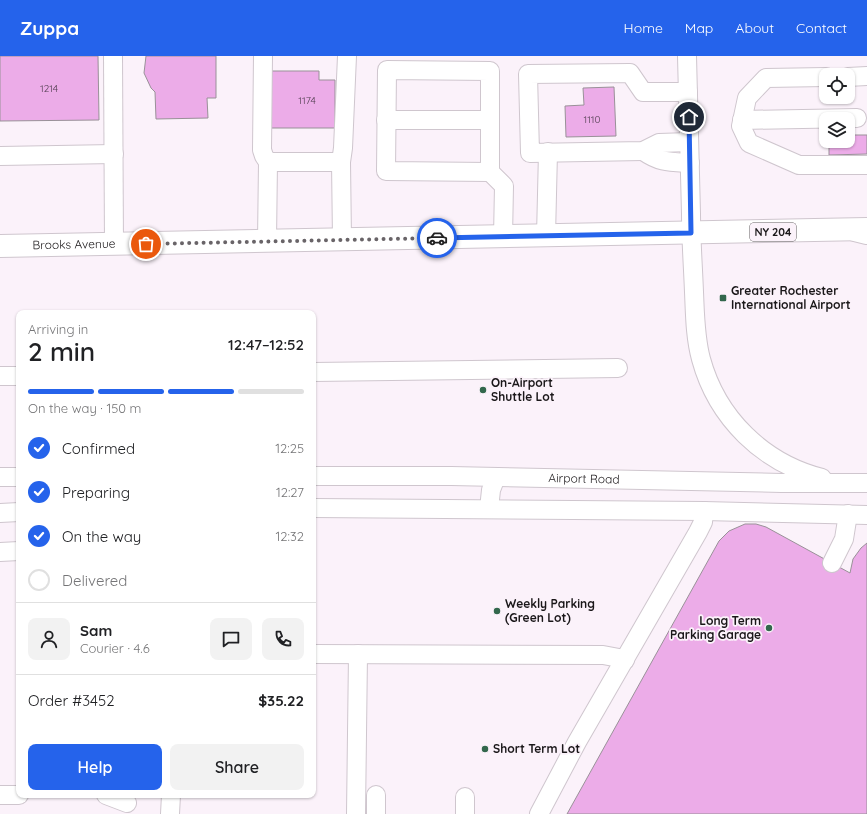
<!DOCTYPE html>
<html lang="en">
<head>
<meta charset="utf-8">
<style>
	body { margin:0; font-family:Quicksand,sans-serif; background:#f2f2f2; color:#202124; height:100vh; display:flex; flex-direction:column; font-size:15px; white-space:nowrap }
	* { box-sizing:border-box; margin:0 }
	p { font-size:13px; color:#757577 }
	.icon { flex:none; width:22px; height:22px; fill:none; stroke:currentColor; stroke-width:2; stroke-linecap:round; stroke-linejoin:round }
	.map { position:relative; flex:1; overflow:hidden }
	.details { position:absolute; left:16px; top:254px; width:300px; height:488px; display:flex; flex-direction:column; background:#fff; border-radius:8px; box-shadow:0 1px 3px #0004 }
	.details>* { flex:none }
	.buttons { position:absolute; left:819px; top:12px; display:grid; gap:8px }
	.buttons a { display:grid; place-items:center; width:36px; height:36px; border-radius:8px; background:#fff; box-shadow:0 1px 3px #0004; font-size:20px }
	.pin { position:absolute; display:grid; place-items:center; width:34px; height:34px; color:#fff; margin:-17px; border:2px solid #fff; border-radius:50%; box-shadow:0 1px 4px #0007 }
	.courier { position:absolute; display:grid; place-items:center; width:40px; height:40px; margin:-20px; border:3px solid #2563eb; border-radius:50%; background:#fff; color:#222; box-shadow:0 1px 5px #0007 }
	.headline em { font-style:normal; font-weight:600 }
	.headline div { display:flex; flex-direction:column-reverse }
	.headline { display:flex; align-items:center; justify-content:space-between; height:68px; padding:0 12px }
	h1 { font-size:26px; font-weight:600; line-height:30px }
	.bar { display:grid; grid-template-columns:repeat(4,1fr); gap:6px 4px; align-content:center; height:48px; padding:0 12px }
	.bar i { height:5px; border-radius:3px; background:#e0e0e0 }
	.bar .selected { background:#2563eb }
	.bar p { grid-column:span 4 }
	.line { display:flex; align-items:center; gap:10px; padding:0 12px; border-top:1px solid #e0e0e0 }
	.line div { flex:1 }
	.round { display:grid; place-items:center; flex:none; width:42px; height:42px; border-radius:8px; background:#f2f2f2 }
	ol { padding:0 12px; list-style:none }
	li { display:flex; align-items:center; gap:12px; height:44px }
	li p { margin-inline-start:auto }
	li .icon { padding:4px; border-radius:50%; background:#2563eb; color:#fff; stroke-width:4 }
	li:last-child { color:#757577 }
	li i { width:22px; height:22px; border:2px solid #e0e0e0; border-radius:50% }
	.action { display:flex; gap:8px; margin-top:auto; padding:8px 12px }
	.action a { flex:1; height:46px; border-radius:8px; background:#2563eb; color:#fff; font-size:16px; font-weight:600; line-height:46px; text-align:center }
	.action a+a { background:#f2f2f2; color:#202124 }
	header { display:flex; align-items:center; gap:24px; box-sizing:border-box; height:56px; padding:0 20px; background:#2563eb; color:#fff }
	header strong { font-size:19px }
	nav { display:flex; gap:22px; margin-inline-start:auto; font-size:14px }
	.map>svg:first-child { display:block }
</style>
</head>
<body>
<header>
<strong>Zuppa</strong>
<nav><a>Home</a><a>Map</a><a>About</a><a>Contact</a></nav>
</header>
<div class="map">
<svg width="867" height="758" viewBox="0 0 867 758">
	<rect width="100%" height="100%" fill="#fbf2fa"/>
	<!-- building -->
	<g fill="#ecace8" stroke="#999198">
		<path d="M0,0H98L99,64L0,65Z"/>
		<path d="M146,0H216V42H207L208,62L156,63L155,36L151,32L144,17Z"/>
		<path d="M270,15H319V24H335V72H270Z"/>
		<path d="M614,31L616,80L566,81L565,50L584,49L583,32Z"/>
		<path d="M848,79H867V98L829,99V85H848Z"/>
		<path d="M745,468H756L766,471L850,517L853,503L861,492L867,487V758H567L719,485L729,475Z"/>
	</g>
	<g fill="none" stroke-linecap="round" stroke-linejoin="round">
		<!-- minor casing -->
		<g stroke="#cfc6ce" stroke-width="20">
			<g id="minor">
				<path d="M113,0L114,189"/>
				<path d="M263,0L262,94L264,100L268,106"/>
				<path d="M687,0C688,53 690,105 691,158C691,184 693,210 694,236C695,258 695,281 701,303C717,362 763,407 822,422"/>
				<path d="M826,21L766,22L747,42L741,70L749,87L799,109H867"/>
				<path d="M848,21L867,20"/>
				<path d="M688,36H643L630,17L528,18L530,97L643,95L659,87L689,86"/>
				<path d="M386,64H490"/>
				<path d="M742,64L857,62"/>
				<path d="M643,95C660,107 670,106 690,107"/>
				<path d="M0,100L114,98"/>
				<path d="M341,106L343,92L347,0"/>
				<path d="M490,116L386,115L387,14L490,15V116L504,130L503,181"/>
				<path d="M546,180L548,96"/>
				<path d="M267,185L268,106H341L342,184"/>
				<path d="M313,316L618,312"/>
				<path d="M0,320H19"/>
				<path id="s1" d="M313,420H451L782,427H867"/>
				<path d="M0,421H19"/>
				<path d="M313,452L704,455L867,459"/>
				<path d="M489,453L491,434L496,421"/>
				<path d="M0,457L19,456"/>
				<path d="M0,496L19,495"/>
				<path d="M832,507L844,483L848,458"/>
				<path d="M313,598L603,599L619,602L625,604"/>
				<path d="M0,739H19"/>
				<path d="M106,739L127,747"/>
				<path d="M170,758L171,739"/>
				<path d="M356,758L358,598"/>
				<path d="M376,758V739"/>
				<path d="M465,758V741"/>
				<path d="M539,758L577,686L698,476L703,466L704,455"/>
			</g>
		</g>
		<!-- major casing -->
		<g stroke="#cfc6ce" stroke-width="24">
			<g id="major">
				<path id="s2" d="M0,190L867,173"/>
			</g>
		</g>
		<!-- highway casing -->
		<g stroke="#cfc6ce" stroke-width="24">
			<path id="highway" d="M855,174L867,177"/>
		</g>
		<!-- minor -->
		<use href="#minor" stroke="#fff" stroke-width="18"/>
		<!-- major -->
		<use href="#major" stroke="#fff" stroke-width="22"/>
		<!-- highway -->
		<use href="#highway" stroke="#fff" stroke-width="22"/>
	</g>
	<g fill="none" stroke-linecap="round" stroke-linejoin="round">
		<!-- done -->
		<path stroke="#696468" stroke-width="4" stroke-dasharray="0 7.2" d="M146,188L437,182"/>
		<!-- route -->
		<path stroke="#2563eb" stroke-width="5" d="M437,182L691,177L689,61"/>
	</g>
	<!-- markers -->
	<g fill="#32674c" stroke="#fbf2fa" stroke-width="1.5">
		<rect x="719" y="238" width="8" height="8" rx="2"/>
		<circle cx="483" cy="334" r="4"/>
		<circle cx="497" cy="555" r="4"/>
		<circle cx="769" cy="572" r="4"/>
		<circle cx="485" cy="693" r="4"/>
	</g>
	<g text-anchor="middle" stroke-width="3.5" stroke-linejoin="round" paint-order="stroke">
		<!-- number labels -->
		<g font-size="10" fill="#4e3c4d">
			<text x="49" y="36">1214</text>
			<text x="307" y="48">1174</text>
			<text x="592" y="67">1110</text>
		</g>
		<!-- shield labels -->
		<rect fill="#fbf2fa" stroke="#5e595c" stroke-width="1" x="750" y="167" width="46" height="18" rx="3"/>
		<g font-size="11" font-weight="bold" fill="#1a1719">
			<text x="773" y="180">NY 204</text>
		</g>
		<!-- street labels -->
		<g font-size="12" fill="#1a1719" stroke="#fbf2fa">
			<text dy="4" stroke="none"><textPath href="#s2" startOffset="74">Brooks Avenue</textPath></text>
			<text dy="4" stroke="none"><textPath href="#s1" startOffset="271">Airport Road</textPath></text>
		</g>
		<!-- poi labels -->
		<g font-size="12" font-weight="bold" fill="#1a1719" stroke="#fbf2fa" text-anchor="start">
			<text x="731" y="239">Greater Rochester<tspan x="731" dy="14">International Airport</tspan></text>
			<text x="491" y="331">On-Airport<tspan x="491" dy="14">Shuttle Lot</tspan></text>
			<text x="505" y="552">Weekly Parking<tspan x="505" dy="14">(Green Lot)</tspan></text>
			<text x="761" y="569" text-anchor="end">Long Term<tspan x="761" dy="14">Parking Garage</tspan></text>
			<text x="493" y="697">Short Term Lot</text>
		</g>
	</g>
</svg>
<div class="buttons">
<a><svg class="icon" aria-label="locate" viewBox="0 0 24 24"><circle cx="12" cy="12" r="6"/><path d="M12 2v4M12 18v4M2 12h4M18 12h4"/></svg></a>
<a><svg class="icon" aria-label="layers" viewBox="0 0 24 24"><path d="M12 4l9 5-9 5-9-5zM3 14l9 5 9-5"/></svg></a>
</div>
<div class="pin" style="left:146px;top:188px;background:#ea580c"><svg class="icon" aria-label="bag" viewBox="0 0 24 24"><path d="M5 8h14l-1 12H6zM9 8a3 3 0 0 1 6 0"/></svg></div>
<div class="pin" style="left:689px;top:61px;background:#1f2937"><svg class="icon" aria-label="home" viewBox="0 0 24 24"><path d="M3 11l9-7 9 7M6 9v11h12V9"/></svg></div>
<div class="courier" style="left:437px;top:182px"><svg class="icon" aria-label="car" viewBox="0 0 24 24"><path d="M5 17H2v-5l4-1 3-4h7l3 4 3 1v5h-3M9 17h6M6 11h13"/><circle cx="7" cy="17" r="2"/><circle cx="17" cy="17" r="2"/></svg></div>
<section class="details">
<div class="headline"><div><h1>2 min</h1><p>Arriving in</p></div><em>12:47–12:52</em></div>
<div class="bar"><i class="selected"></i><i class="selected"></i><i class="selected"></i><i></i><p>On the way · 150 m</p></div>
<ol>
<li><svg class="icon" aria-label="check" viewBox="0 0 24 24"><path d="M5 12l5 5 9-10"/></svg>Confirmed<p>12:25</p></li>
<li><svg class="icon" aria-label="check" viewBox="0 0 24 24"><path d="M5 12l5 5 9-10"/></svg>Preparing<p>12:27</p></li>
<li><svg class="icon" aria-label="check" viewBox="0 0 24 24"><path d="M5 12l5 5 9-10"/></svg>On the way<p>12:32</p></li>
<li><i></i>Delivered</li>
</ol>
<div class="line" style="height:72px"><a class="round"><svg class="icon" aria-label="person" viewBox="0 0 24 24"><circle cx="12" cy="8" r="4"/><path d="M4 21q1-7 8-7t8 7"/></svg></a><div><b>Sam</b><p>Courier · 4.6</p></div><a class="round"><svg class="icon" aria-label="chat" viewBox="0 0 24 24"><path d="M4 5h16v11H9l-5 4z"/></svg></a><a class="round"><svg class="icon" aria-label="phone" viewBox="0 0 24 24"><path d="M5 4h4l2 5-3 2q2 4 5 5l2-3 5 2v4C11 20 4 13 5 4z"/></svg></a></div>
<div class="line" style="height:52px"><div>Order #3452</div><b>$35.22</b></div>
<div class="action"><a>Help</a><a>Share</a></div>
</section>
</div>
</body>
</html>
